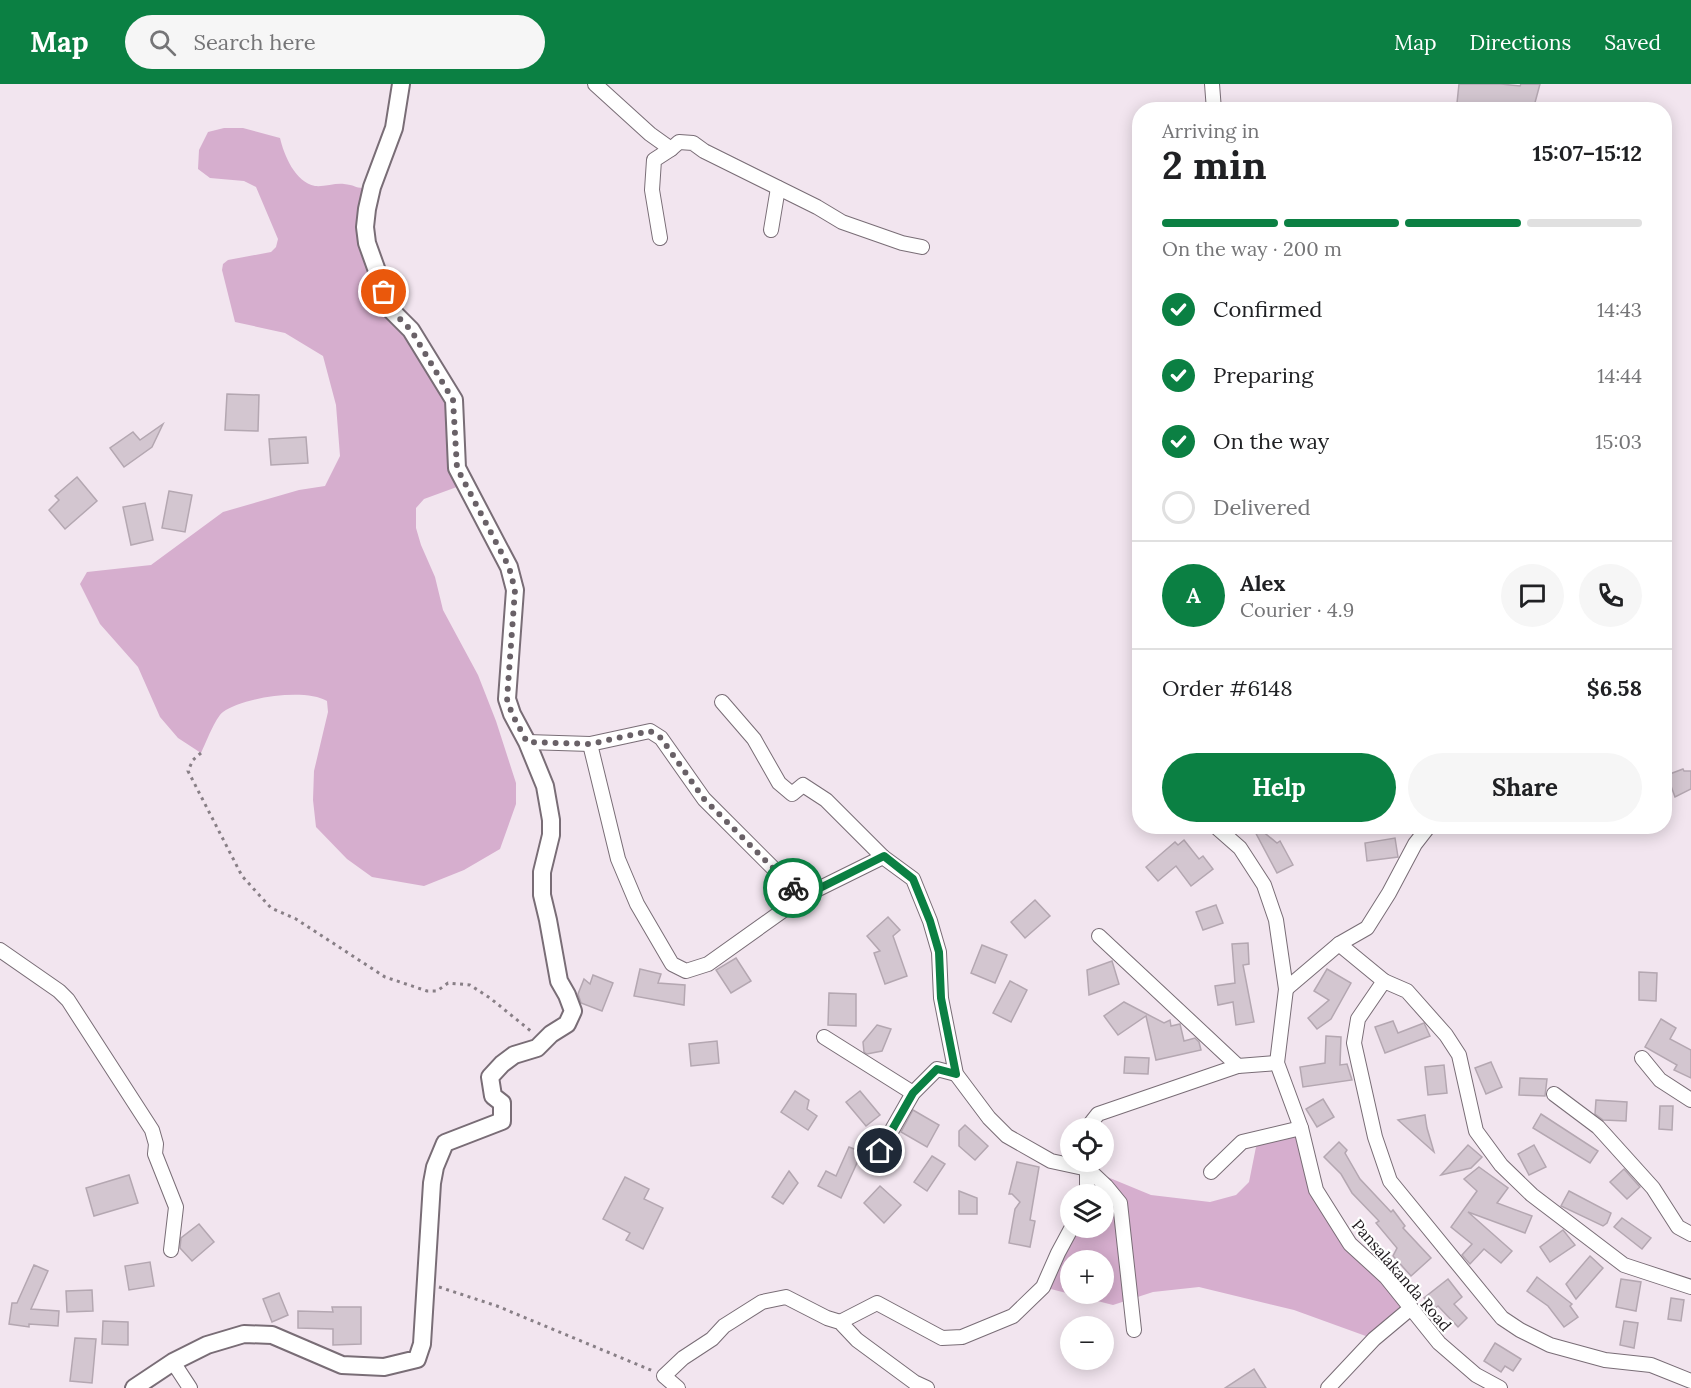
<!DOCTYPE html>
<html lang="en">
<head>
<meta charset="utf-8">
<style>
	body { margin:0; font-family:Lora,serif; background:#f6f6f6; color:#202124; height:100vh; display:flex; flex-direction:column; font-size:22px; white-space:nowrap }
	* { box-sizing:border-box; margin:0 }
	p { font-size:20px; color:#757577 }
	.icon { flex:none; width:33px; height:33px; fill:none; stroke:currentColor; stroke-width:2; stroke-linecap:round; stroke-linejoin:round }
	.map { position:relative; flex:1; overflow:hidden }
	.side { position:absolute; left:1132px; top:18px; width:540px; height:732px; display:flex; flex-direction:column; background:#fff; border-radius:24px; box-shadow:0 3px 15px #0003 }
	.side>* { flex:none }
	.fabs { position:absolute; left:1060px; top:1034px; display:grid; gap:12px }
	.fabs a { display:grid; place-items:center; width:54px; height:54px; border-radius:50%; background:#fff; box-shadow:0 3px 15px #0003; font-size:30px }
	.pin { position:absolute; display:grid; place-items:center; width:51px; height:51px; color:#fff; margin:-26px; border:3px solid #fff; border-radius:50%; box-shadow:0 2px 6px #0007 }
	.courier { position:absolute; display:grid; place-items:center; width:60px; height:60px; margin:-30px; border:4px solid #0b8043; border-radius:50%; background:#fff; color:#222; box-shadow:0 2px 8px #0007 }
	.summary em { font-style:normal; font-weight:700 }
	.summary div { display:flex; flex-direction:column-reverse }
	.summary { display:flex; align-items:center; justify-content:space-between; height:102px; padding:0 30px }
	h1 { font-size:39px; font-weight:700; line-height:45px }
	.bar { display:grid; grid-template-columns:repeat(4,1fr); gap:9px 6px; align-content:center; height:72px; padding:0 30px }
	.bar i { height:8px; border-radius:4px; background:#e0e0e0 }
	.bar .selected { background:#0b8043 }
	.bar p { grid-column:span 4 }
	.line { display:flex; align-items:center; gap:15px; padding:0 30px; border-top:2px solid #e0e0e0 }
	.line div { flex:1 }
	.round { display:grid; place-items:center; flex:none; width:63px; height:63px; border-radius:32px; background:#f6f6f6 }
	ol { padding:0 30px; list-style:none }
	li { display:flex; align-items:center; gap:18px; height:66px }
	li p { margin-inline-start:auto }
	li .icon { padding:6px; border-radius:50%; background:#0b8043; color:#fff; stroke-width:4 }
	li:last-child { color:#757577 }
	li i { width:33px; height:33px; border:3px solid #e0e0e0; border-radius:50% }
	.button { display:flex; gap:12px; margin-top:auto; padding:12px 30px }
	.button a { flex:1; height:69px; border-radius:36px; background:#0b8043; color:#fff; font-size:24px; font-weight:700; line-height:69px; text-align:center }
	.button a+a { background:#f6f6f6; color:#202124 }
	header { display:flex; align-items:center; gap:36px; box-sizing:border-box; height:84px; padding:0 30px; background:#0b8043; color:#fff }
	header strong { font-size:28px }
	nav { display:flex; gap:33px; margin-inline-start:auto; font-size:21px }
	.search { width:420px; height:54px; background:#f6f6f6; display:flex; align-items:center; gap:15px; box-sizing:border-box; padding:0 21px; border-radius:33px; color:#757577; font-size:22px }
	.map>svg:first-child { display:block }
</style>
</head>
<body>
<header>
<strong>Map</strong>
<div class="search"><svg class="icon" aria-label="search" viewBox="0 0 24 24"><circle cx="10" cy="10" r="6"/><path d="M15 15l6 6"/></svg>Search here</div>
<nav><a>Map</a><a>Directions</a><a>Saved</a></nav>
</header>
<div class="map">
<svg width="1691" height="1304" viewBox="0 0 1691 1304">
	<rect width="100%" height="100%" fill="#f2e5ef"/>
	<!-- green -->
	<g fill="#d6aece" fill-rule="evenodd">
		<path d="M224,44H243L280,54C284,71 295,98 315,102C324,103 335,99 344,100C357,101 355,106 372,103L367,125L378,190L454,316L465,400L424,415L416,424V444L421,461L435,493L443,526L478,591L496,637L516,699V720L500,765L464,786L424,802L372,793L347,775L316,743L313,716L314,687L328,628L327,617C305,604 244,613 223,628C215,634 206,659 201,669L178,654L160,633L138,583L100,540L80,500L87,488L151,481L223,428L299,406L325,402L340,372L336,321L323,272L285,249L235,238L222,186L223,180L228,176L271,168L276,163L278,155L256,103L244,97L210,94L198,85L199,66L208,48Z"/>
		<path d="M1301,1044L1316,1106L1335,1137L1411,1224L1374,1255L1294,1226L1199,1203L1153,1208L1113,1221L1043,1203L1072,1143H1104V1110H1087L1088,1085L1151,1111L1210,1118L1236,1111L1249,1098L1256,1063L1266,1053ZM1071,1176H1104V1209H1071Z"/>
	</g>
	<!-- building -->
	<g fill="#d3c6d0" stroke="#b4a7b1" stroke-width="1.5">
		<path d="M1459,0H1501L1520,2L1521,0H1540L1533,26H1514L1457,19Z"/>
		<path d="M227,310L259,311L258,347L225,346Z"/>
		<path d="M163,340L152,363L124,383L110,364L133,348L140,356Z"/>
		<path d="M306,353L308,379L271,381L269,355Z"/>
		<path d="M77,393L97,417L65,445L49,426L59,416L55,412Z"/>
		<path d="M169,407L192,411L185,448L162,444Z"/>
		<path d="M145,419L153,456L131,461L123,423Z"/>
		<path d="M1683,685L1684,687H1691V705L1675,713L1667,691Z"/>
		<path d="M1252,742H1256L1277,759L1280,757L1293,781L1277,789Z"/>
		<path d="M1395,754L1398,773L1367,777L1365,759Z"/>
		<path d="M1184,756L1199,775L1203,772L1213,785L1191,802L1176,782L1158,797L1146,783L1175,758L1178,761Z"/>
		<path d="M1035,816L1050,832L1025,854L1011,838Z"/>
		<path d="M1216,821L1223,839L1203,846L1196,828Z"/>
		<path d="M888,833L900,846L893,852L907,892L885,900L874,869L880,867L867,852Z"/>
		<path d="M1248,859L1249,880L1243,881L1254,938L1236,941L1233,918L1218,921L1215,902L1235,899L1232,860Z"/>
		<path d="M982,861L1007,871L995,899L971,889Z"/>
		<path d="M736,874L751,897L731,909L716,886Z"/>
		<path d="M1112,877L1119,900L1089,911L1087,886Z"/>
		<path d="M640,885L661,890L658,899L685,901L684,921L634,912Z"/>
		<path d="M1327,885L1351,899L1331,935L1317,945L1308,934L1329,916L1314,907Z"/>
		<path d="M1639,888L1657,889L1656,917L1639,916Z"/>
		<path d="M593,891L613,899L602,927L581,919L578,910L584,895L590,900Z"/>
		<path d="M1010,897L1027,906L1011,938L993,929Z"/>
		<path d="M829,909L856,910V942L828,941Z"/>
		<path d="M1124,918L1164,939L1170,936L1171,942L1180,940L1184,957L1195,954L1199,958L1201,966L1156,976L1146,932L1118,951L1104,932Z"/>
		<path d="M1661,935L1676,944L1670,955L1691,966V994L1674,986L1677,981L1645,963Z"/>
		<path d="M1393,937L1398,949L1424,939L1430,952L1385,969L1375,943Z"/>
		<path d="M877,941L891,945L882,967L867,970L864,968L863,958Z"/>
		<path d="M1326,952L1341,953L1340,981L1347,980L1352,996L1303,1003L1300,983L1325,979Z"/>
		<path d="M717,957L719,979L691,982L689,960Z"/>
		<path d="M1125,973L1149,974L1148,990L1124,989Z"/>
		<path d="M1491,978L1502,1003L1486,1010L1475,984Z"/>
		<path d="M1444,981L1447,1009L1428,1011L1425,983Z"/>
		<path d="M1520,994L1547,995L1545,1012L1519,1011Z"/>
		<path d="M795,1007L809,1016L807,1025L817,1032L808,1046L781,1028Z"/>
		<path d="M860,1007L880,1031L866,1042L846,1018Z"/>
		<path d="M1323,1015L1334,1033L1317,1043L1306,1025Z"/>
		<path d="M1596,1016L1627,1018L1626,1037L1603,1036L1595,1030Z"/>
		<path d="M1660,1022H1673L1672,1046L1659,1045Z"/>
		<path d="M913,1026L939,1041L927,1063L901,1048Z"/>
		<path d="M1541,1030L1598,1067L1590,1079L1533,1044Z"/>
		<path d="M1425,1031L1427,1044L1434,1068L1398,1036Z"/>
		<path d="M965,1041L988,1062L975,1076L959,1062V1047Z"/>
		<path d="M1339,1058L1347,1066L1345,1069L1360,1095L1391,1128L1393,1126L1405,1142L1403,1144L1431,1174L1411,1192L1393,1172L1397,1164L1376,1139L1379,1137L1352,1109L1341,1090L1324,1073Z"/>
		<path d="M1468,1061L1482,1073L1471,1084L1441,1091Z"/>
		<path d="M1534,1061L1546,1083L1529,1091L1518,1070Z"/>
		<path d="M849,1063L862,1068L841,1114L818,1102L826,1087L836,1092Z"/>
		<path d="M932,1072L945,1080L927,1107L914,1098Z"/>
		<path d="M1017,1078L1039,1083L1030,1136L1035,1137L1030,1163L1009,1159L1015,1125L1020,1118L1012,1110H1009Z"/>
		<path d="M1479,1083L1508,1104L1497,1119L1532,1132L1525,1149L1468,1128L1512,1167L1501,1179L1484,1165L1470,1180L1462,1171L1472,1160L1451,1143L1477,1107L1464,1095Z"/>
		<path d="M1624,1085L1640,1103L1627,1115L1610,1098Z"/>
		<path d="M789,1087L798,1099L783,1120L772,1113Z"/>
		<path d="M129,1091L138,1119L94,1132L86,1104Z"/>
		<path d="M625,1093L649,1105L644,1115L663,1124L643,1165L626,1156L630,1149L603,1135Z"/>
		<path d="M880,1102L901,1121L884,1139L864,1119Z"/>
		<path d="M959,1107L977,1114V1130H959Z"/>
		<path d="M1569,1107L1611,1129L1607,1139L1603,1142L1561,1122Z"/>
		<path d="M1622,1134L1651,1154L1642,1165L1614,1143Z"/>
		<path d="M199,1140L214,1158L192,1177L180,1164L181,1154Z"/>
		<path d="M1563,1146L1575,1161L1550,1178L1540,1163Z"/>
		<path d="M1590,1172L1603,1184L1576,1215L1566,1200Z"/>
		<path d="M150,1178L154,1202L129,1206L125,1182Z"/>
		<path d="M34,1181L48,1187L31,1225L59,1227L58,1242L29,1240V1243L9,1240L12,1219H17Z"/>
		<path d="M1537,1193L1572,1220L1570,1222L1578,1233L1564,1243L1548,1222L1527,1207Z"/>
		<path d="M1448,1195L1462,1213L1454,1220L1467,1234L1458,1243L1438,1222L1433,1226L1424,1214Z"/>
		<path d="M1621,1195L1641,1198L1636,1227L1616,1223Z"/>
		<path d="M92,1206L93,1227L67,1228L66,1207Z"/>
		<path d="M279,1209L288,1231L272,1238L263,1215Z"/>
		<path d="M1671,1214L1684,1216L1681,1237L1668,1235Z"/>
		<path d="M332,1223H361V1260L333,1261V1245L298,1244V1227L333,1228Z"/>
		<path d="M103,1237L128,1238V1261L102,1260Z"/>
		<path d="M1624,1237L1638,1239L1634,1264L1620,1261Z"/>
		<path d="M75,1254L96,1255L92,1299L70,1297Z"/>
		<path d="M1495,1259L1521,1275L1513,1287L1505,1282L1501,1288L1484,1277Z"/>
		<path d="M1254,1285L1266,1304H1225Z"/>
	</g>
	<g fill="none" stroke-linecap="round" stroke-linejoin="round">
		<!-- minor casing -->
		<g stroke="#796d76" stroke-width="16">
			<g id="minor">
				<path d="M595,0L650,50L671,65L654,76L652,106L660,154"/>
				<path d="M1212,0L1214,26"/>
				<path d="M671,65L679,58L693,59L704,67L817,123L842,138L902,159L922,163"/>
				<path d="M771,146L778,104"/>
				<path d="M722,618L754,655L779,699L792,710L803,701L826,716L883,773"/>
				<path d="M527,658L590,660L650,647L661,654L704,715L802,813"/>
				<path d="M590,660L618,775L637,820L672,880L686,887L708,880L802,813L883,773L913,795L930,837L939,868L941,914L956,990L989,1034L1007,1052L1051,1077L1088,1085L1106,1102L1120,1119L1134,1246"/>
				<path d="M1215,742L1240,764L1264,801L1276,836L1286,905L1277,979L1301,1044L1316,1106L1350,1160L1386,1193L1439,1259L1476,1291L1500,1304"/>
				<path d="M1099,852L1238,982"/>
				<path d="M1339,860L1384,897"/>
				<path d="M0,866L59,907L68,916L152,1046L156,1060L155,1070L176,1123L171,1166"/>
				<path d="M1286,905L1339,860L1367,844L1389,809L1415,760L1429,742"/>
				<path d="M824,953L913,1009"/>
				<path d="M1642,974L1660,996L1691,1016"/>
				<path d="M1554,1010L1598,1043L1653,1104L1678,1143L1691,1150"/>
				<path d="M1087,1044L1098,1030L1238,982L1277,979"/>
				<path d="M880,1067L913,1009L937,985L956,990"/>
				<path d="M1211,1088L1242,1058L1301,1044"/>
				<path d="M1087,1110V1079"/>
				<path d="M1691,1203L1624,1181L1532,1111L1501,1081L1476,1047L1459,971L1446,951L1407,907L1384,897L1358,935L1354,959L1375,1053L1390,1097L1502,1234L1520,1246L1550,1261L1605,1276L1651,1281L1691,1297"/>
				<path d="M840,1238L877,1219L942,1254L962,1253L1013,1232L1043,1203L1058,1169L1072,1143"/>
				<path d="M173,1278L190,1304"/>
				<path d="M678,1304L664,1292L683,1274L712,1255L724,1242L762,1218L786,1213L827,1234L840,1238L857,1256L914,1298L927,1304"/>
				<path d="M1328,1304L1374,1255L1411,1224"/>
			</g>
		</g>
		<!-- tertiary casing -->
		<g stroke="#796d76" stroke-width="20">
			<path id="tertiary" d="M134,1304L173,1278L207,1261L244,1250L272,1251L342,1281L384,1283L417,1275L422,1260L432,1099L435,1083L445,1059L502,1037V1019L493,1012L490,993L502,980L514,971L537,964L551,950L567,940L573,927L567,911L559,897L548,836L542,811V788L551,751V736L545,702L527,658L512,630L507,615L515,506L509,483L457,384L454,316L411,246L391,226L367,159L365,143L367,125L372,103L394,44L401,0"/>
		</g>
		<!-- path -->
		<g stroke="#887f86" stroke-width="3" stroke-dasharray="3 4.5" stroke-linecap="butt">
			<path d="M201,669L193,676L188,687L242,792L271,824L296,835L385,893L427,907H437L448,899L470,901L490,914L532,948"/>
			<path d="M439,1203L497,1222L653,1287"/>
		</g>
		<!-- minor -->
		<use href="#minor" stroke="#fff" stroke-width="14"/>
		<!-- tertiary -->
		<use href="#tertiary" stroke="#fff" stroke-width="16"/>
	</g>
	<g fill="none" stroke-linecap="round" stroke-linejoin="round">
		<!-- done -->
		<path stroke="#696167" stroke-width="6" stroke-dasharray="0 10.8" d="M384,208L391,226L411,246L453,316L457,384L509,483L515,506L507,615L512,630L527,658L590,660L650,647L661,654L704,715L793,804"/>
		<!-- route -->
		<path stroke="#0b8043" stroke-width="8" d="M793,804L802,813L884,772L913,795L930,837L939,868L941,914L956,990L937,985L913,1009L880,1067"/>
	</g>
	<g text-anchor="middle" stroke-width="4.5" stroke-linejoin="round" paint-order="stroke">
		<!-- street labels -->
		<g font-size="16" fill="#1f1a1e" stroke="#fff">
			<text transform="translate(1402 1191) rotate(49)" y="6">Pansalakanda Road</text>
		</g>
	</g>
</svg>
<div class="fabs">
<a><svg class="icon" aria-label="locate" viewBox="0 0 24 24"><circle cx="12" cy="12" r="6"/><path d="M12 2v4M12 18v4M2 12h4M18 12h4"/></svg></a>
<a><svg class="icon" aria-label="layers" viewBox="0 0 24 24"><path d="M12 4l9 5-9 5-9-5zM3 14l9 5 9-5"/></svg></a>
<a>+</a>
<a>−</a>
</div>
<div class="pin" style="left:384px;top:208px;background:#ea580c"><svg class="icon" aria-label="bag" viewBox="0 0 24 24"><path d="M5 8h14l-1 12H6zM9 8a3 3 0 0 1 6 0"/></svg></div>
<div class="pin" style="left:880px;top:1067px;background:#1f2937"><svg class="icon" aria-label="home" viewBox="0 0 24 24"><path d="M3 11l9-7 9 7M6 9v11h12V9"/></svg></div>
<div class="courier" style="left:793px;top:804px"><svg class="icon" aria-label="bike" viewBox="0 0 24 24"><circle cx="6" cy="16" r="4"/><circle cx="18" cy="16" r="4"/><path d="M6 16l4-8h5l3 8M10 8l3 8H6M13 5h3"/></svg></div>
<section class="side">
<div class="summary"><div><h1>2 min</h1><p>Arriving in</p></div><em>15:07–15:12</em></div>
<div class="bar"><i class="selected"></i><i class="selected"></i><i class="selected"></i><i></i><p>On the way · 200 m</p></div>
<ol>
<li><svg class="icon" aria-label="check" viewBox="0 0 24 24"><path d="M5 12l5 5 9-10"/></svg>Confirmed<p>14:43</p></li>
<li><svg class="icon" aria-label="check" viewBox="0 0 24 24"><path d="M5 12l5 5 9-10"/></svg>Preparing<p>14:44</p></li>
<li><svg class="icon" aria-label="check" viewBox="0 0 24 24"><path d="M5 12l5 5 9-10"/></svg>On the way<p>15:03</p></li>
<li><i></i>Delivered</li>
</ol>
<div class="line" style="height:108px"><b class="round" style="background:#0b8043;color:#fff">A</b><div><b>Alex</b><p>Courier · 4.9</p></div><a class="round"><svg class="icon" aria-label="chat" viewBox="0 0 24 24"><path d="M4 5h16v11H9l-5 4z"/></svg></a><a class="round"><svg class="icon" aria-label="phone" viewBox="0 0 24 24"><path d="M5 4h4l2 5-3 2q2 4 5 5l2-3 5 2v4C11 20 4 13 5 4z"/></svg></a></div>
<div class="line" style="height:78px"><div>Order #6148</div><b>$6.58</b></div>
<div class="button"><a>Help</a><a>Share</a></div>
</section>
</div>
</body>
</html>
